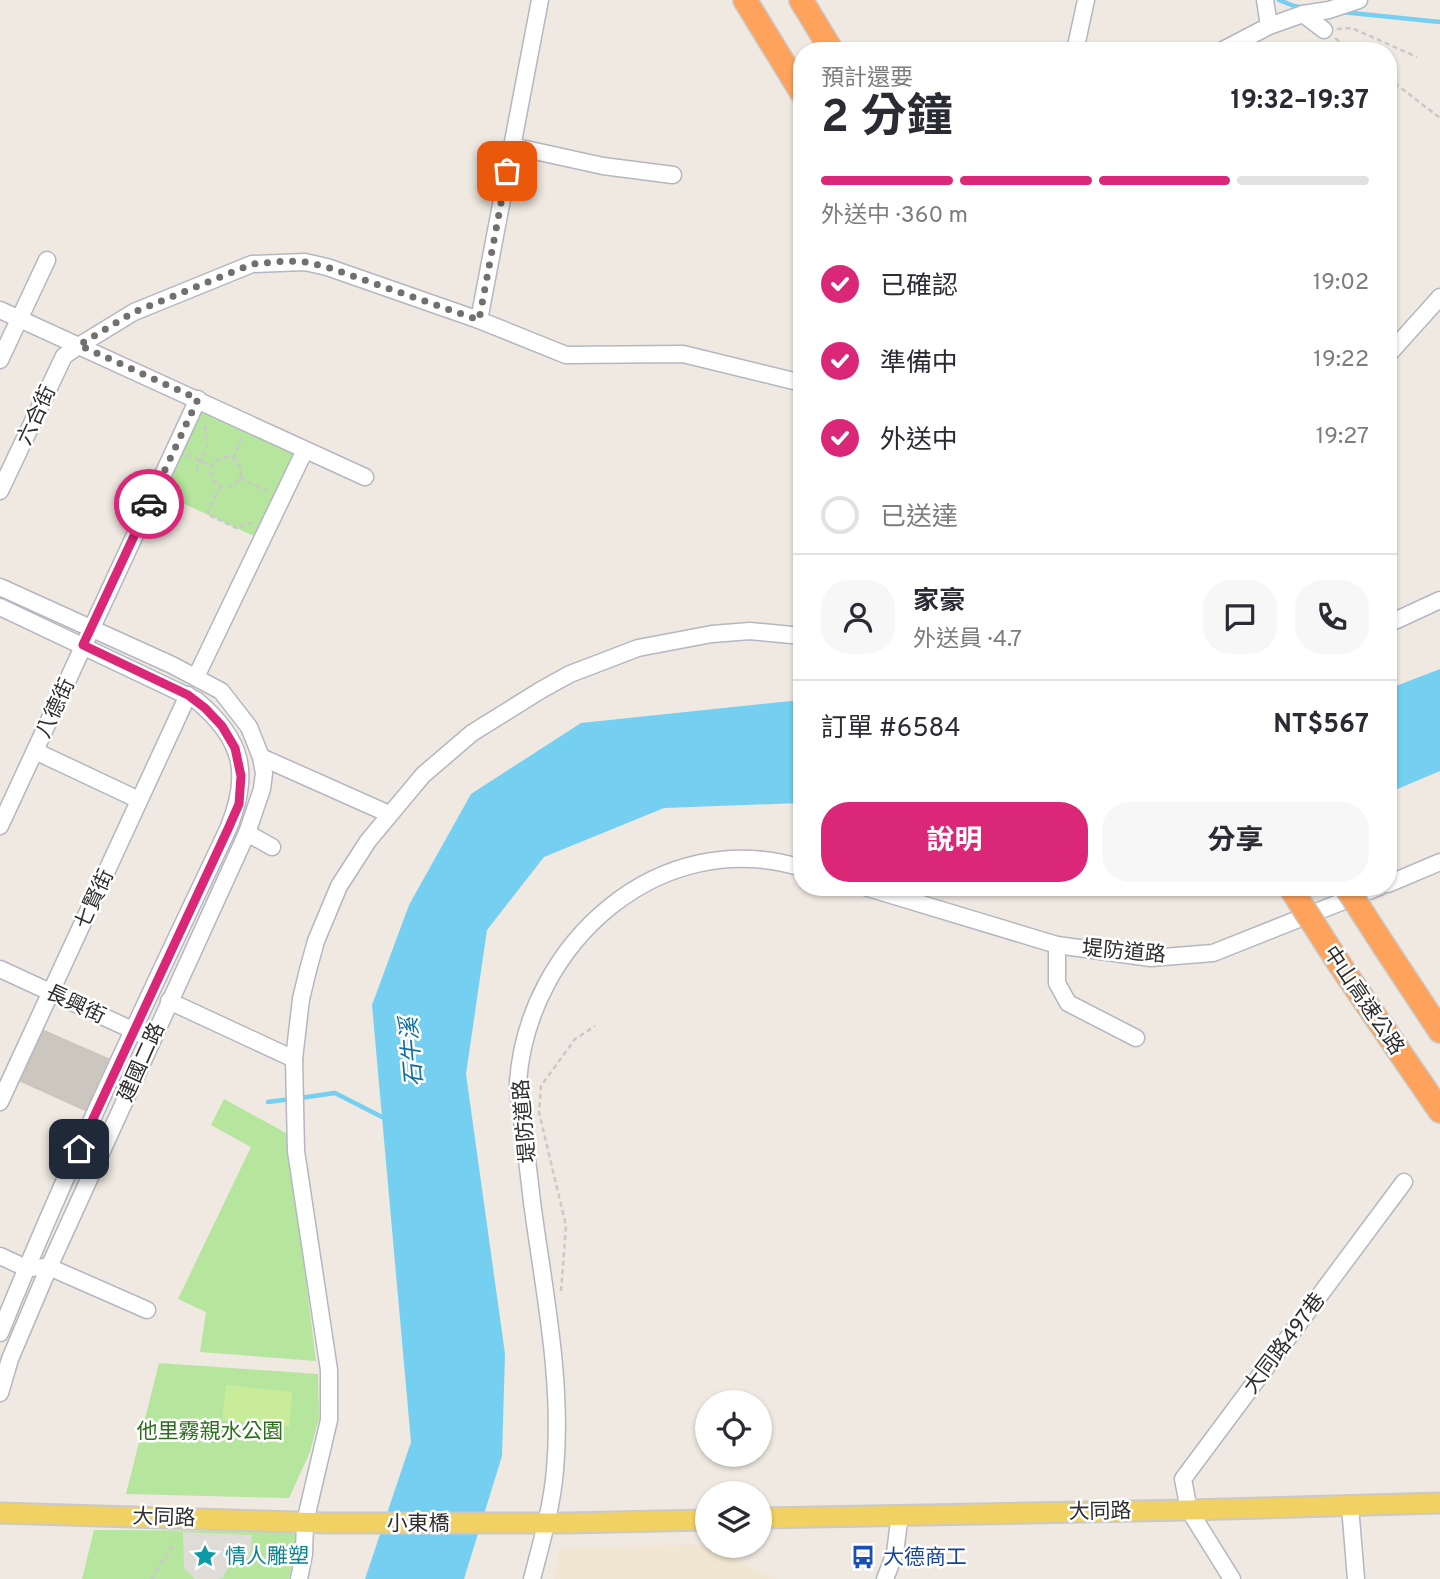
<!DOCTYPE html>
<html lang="zh-TW">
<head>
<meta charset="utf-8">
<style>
	body { margin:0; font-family:Overpass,"Noto Sans TC",sans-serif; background:#f7f7f7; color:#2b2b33; height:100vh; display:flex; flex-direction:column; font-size:26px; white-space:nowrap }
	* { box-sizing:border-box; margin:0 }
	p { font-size:23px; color:#7c7c81 }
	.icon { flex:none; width:38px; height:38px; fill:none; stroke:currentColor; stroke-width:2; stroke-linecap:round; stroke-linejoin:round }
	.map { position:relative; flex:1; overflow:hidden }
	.sheet { position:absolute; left:793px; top:42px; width:604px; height:854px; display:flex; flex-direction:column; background:#fff; border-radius:28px; box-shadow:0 2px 5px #0004 }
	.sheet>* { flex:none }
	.controls { position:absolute; left:695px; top:1390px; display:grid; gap:14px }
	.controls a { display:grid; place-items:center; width:77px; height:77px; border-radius:50%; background:#fff; box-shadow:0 2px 5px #0004; font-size:35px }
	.pin { position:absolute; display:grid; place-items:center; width:60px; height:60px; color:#fff; margin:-30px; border-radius:14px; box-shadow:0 4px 10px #0006 }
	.courier { position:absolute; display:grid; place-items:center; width:70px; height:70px; margin:-35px; border:5px solid #db2777; border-radius:50%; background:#fff; color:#222; box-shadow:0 2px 9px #0007 }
	.headline em { font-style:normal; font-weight:700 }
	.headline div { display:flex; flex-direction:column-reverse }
	.headline { display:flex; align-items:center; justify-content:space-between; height:119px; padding:0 28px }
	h1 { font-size:46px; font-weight:700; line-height:52px }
	.bar { display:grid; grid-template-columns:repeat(4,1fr); gap:10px 7px; align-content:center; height:84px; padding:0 28px }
	.bar i { height:9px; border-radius:5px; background:#e1e1e2 }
	.bar .on { background:#db2777 }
	.bar p { grid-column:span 4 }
	.line { display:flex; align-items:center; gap:18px; padding:0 28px; border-top:2px solid #e1e1e2 }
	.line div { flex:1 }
	.round { display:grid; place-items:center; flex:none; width:74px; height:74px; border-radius:28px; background:#f7f7f7 }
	ol { padding:0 28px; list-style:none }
	li { display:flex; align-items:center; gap:21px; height:77px }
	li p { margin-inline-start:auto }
	li .icon { padding:7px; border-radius:50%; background:#db2777; color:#fff; stroke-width:4 }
	li:last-child { color:#7c7c81 }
	li i { width:38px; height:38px; border:4px solid #e1e1e2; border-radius:50% }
	.primary-button { display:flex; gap:14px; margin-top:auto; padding:14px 28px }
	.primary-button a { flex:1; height:80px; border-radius:28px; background:#db2777; color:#fff; font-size:28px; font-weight:700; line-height:80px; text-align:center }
	.primary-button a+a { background:#f7f7f7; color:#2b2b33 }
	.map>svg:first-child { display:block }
</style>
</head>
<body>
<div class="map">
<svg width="1440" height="1579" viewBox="0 0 1440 1579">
	<rect width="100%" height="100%" fill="#efe9e1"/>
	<!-- education -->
	<path fill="#f0e6d1" d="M697,1544L778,1579H554L560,1549Z"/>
	<!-- green -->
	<g fill="#b6e59e">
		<path d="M201,409L296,454L258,538L163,494Z"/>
		<path d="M224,1099L288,1134L316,1361L200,1352L206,1312L178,1299L251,1147L211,1125Z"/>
		<path d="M159,1363L318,1374L319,1418L310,1452L289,1498L126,1494Z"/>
		<path d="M94,1530L300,1531L289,1579H82Z"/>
	</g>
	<!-- pitch -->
	<path fill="#c9ec9a" d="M226,1385L292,1392L289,1427L222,1420Z"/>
	<!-- plaza -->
	<path fill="#dfdcd8" d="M183,1532L252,1535L250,1558L233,1559L223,1577L219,1579H195L184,1568Z"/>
	<!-- water -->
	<g fill="#75cff0">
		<path d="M1440,669V771L1388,793V689Z"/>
		<path d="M801,700V803L664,808L544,857L487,930L466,1074L505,1354L502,1456L464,1579H365L411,1442L372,1005L409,905L471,794L581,723Z"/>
	</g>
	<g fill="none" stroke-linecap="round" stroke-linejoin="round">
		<!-- stream -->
		<g stroke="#75cff0" stroke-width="4.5">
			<path d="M1279,0L1294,6L1305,8"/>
			<path d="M1342,12L1440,22"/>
			<path d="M300,1098L335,1093L386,1119"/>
			<path d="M268,1102L291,1099"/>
		</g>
	</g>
	<!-- building -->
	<path fill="#cbc7bf" stroke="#cbc5ba" stroke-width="2" d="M44,1031L108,1059L85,1110L21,1081Z"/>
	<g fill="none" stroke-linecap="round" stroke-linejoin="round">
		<!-- minor casing -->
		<g stroke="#b4b7c1" stroke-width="19">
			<g id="minor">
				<path d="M1265,0L1269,26"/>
				<path d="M1303,14L1324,30"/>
				<path d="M1075,51L1086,0"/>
				<path d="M1221,51L1269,26L1303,14L1329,10L1359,0"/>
				<path d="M512,146L603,166L673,175"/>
				<path d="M0,310L365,477"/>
				<path d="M479,320L540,0"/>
				<path d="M1388,355L1440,297"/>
				<path d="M0,360L47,260"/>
				<path d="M0,491L64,356L80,345L134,312L252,264L305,262L327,267L479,320L566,355L683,354L802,383"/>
				<path d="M0,587L172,665L221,691L249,727L261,757L264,773L262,789L247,833L49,1267L10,1359L0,1393"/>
				<path d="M0,607L196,700C243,739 251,774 228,829C149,996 69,1162 0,1333"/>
				<path d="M1388,624L1440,600"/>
				<path d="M196,677L305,450"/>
				<path d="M35,751L139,800"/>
				<path d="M261,757L389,814"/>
				<path d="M0,826L198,399"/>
				<path d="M247,833L272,847"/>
				<path d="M1388,884L1440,862"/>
				<path d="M865,887L1057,945L1151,958L1213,953L1379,887"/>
				<path d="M1057,945V983L1068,1003L1136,1038"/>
				<path d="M0,969L141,1034"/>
				<path d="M169,1001L294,1059"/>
				<path d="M0,1102L188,695"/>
				<path d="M0,1256L26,1268L49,1267L147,1310"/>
				<path d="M1350,1506L1356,1579"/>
				<path d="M299,1579L304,1554L305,1522L329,1420V1370L296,1151L294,1059L301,999L308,970L316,941L339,886L368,841L423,775L472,733L541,690L570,674L638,648L712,634L750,631L802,636"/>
				<path d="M532,1579C541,1544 552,1507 555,1470C563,1380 544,1292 532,1202C529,1174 525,1146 522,1118C521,1107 517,1094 518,1082C528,943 660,824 802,868"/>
				<path d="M885,1579L895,1553L900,1514"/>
				<path d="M1232,1579L1189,1510L1183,1479L1404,1182"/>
			</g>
		</g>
		<!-- major casing -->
		<g stroke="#c9c9c9" stroke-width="23">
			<g id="major">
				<path d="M0,1513L327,1523H567L707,1520"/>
				<path d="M760,1518L1189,1510L1440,1503"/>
			</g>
		</g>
		<!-- highway casing -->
		<g stroke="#c9c9c9" stroke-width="26">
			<g id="highway">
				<path d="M745,0L802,93"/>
				<path d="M801,0L832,51"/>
				<path d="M1384,946L1440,1031"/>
				<path d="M1340,965L1440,1111"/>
			</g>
		</g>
		<!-- path -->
		<g stroke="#c9c9c9" stroke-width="2.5" stroke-dasharray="5 3.5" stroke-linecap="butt">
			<path d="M1337,29L1352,28L1417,57"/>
			<path d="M1335,38L1351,51"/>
			<path d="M1388,78L1440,118"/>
			<path d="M187,455L212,466"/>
			<circle cx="226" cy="472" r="15"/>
			<path d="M233,458L242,436"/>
			<path d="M196,471L207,447L205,421"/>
			<path d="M240,478L269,492"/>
			<path d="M220,486L207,514L238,529L245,523H255"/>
			<path d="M561,1291L566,1226L539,1112L541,1086L575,1039L595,1026"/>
			<path d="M152,1579C159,1565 169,1554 174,1541"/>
		</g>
		<!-- minor -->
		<use href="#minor" stroke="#fff" stroke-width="16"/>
		<!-- major -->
		<use href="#major" stroke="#f2d163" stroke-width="19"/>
		<!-- highway -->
		<use href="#highway" stroke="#ffa35c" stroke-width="23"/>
		<!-- highway-bridge casing -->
		<g stroke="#c9c9c9" stroke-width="26" stroke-linecap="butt">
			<g id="highway-bridge">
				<path d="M1290,887L1340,965"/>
				<path d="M1346,887L1384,946"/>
			</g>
		</g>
		<!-- highway-bridge -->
		<use href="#highway-bridge" stroke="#ffa35c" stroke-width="23"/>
	</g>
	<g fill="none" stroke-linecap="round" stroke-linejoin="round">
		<!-- done -->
		<path stroke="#726f6d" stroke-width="7" stroke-dasharray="0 12.6" d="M149,504L198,399L79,345L134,312L252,264L286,261L305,262L327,267L479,320L507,171"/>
		<!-- route -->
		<path stroke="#db2777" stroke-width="9" d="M79,1149L228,829L239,804L241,776L235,748L222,726L205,708L188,695L83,645L149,504"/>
	</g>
	<!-- icons -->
	<defs>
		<g id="sight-bare" transform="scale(1.89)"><path d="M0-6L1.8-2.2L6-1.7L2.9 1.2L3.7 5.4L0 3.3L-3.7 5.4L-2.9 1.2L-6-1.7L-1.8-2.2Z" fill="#0f9aa8" stroke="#fff" stroke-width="2.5" paint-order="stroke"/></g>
		<g id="bus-bare" transform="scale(1.89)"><path d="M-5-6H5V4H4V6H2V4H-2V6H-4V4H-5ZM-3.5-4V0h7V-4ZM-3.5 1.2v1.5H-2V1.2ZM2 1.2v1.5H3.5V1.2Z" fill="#1a4fb4" stroke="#fff" stroke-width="2.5" paint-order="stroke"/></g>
	</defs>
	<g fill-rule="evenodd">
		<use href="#sight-bare" x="205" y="1556"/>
		<use href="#bus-bare" x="863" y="1557"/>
	</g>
	<g text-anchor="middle" stroke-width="5" stroke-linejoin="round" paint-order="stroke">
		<!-- street labels -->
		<g font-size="21" fill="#2e2e2e" stroke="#fff">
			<text transform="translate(36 415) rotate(-65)" y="7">六合街</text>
			<text transform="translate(55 708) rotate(-65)" y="7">八德街</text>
			<text transform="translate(94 899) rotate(-65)" y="7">七賢街</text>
			<text transform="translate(1124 951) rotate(5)" y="7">堤防道路</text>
			<text transform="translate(1364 1000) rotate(56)" y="7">中山高速公路</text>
			<text transform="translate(76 1004) rotate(25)" y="7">長興街</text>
			<text transform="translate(141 1062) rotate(-66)" y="7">建國二路</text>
			<text transform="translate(524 1121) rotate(-95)" y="7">堤防道路</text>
			<text transform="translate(1284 1343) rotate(-53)" y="7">大同路497巷</text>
			<text transform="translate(1100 1511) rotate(-1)" y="7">大同路</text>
			<text transform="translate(164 1517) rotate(2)" y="7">大同路</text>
			<text x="418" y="1530">小東橋</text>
		</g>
		<!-- park labels -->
		<g font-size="21" fill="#2c6e1b" stroke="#fff">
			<text x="210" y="1438">他里霧親水公園</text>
		</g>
		<!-- culture labels -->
		<g font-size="21" fill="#0d838f" stroke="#fff" text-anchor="start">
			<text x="225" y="1563">情人雕塑</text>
		</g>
		<!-- transit labels -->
		<g font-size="21" fill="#164399" stroke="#fff" text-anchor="start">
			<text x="883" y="1564">大德商工</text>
		</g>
		<!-- water labels -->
		<g font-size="23" font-style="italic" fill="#0d6fa3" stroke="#fff">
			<text transform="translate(411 1052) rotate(-95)" y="8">石牛溪</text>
		</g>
	</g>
</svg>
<div class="controls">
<a><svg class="icon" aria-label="locate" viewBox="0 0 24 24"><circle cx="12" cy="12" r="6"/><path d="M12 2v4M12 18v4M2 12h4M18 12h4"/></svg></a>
<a><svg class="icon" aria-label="layers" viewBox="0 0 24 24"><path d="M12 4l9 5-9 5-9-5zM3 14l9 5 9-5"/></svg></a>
</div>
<div class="pin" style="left:507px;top:171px;background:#ea580c"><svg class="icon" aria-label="bag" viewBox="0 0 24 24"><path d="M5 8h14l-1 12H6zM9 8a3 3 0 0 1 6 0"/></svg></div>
<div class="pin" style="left:79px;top:1149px;background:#1f2937"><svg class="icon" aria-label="home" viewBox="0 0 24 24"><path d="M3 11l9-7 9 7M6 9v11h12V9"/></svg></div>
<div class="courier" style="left:149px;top:504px"><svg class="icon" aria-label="car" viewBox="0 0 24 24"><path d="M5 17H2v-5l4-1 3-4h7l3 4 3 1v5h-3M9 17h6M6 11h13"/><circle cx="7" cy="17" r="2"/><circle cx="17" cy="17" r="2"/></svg></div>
<section class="sheet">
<div class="headline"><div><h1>2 分鐘</h1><p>預計還要</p></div><em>19:32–19:37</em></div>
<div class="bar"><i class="on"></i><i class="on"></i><i class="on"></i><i></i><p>外送中 · 360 m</p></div>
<ol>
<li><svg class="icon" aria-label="check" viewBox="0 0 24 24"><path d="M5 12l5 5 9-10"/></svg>已確認<p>19:02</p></li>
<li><svg class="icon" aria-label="check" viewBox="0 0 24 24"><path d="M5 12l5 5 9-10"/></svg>準備中<p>19:22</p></li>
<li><svg class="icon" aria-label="check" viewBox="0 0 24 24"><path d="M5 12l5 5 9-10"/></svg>外送中<p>19:27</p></li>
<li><i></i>已送達</li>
</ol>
<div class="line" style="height:126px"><a class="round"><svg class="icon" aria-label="person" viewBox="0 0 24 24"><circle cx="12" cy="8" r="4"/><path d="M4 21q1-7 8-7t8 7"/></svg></a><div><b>家豪</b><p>外送員 · 4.7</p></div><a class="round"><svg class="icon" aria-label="chat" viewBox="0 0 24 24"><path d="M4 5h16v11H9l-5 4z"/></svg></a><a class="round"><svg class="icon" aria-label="phone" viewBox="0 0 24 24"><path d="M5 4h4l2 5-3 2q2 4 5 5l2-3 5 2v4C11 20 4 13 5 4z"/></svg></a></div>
<div class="line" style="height:91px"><div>訂單 #6584</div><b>NT$567</b></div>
<div class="primary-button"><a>說明</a><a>分享</a></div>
</section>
</div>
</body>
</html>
